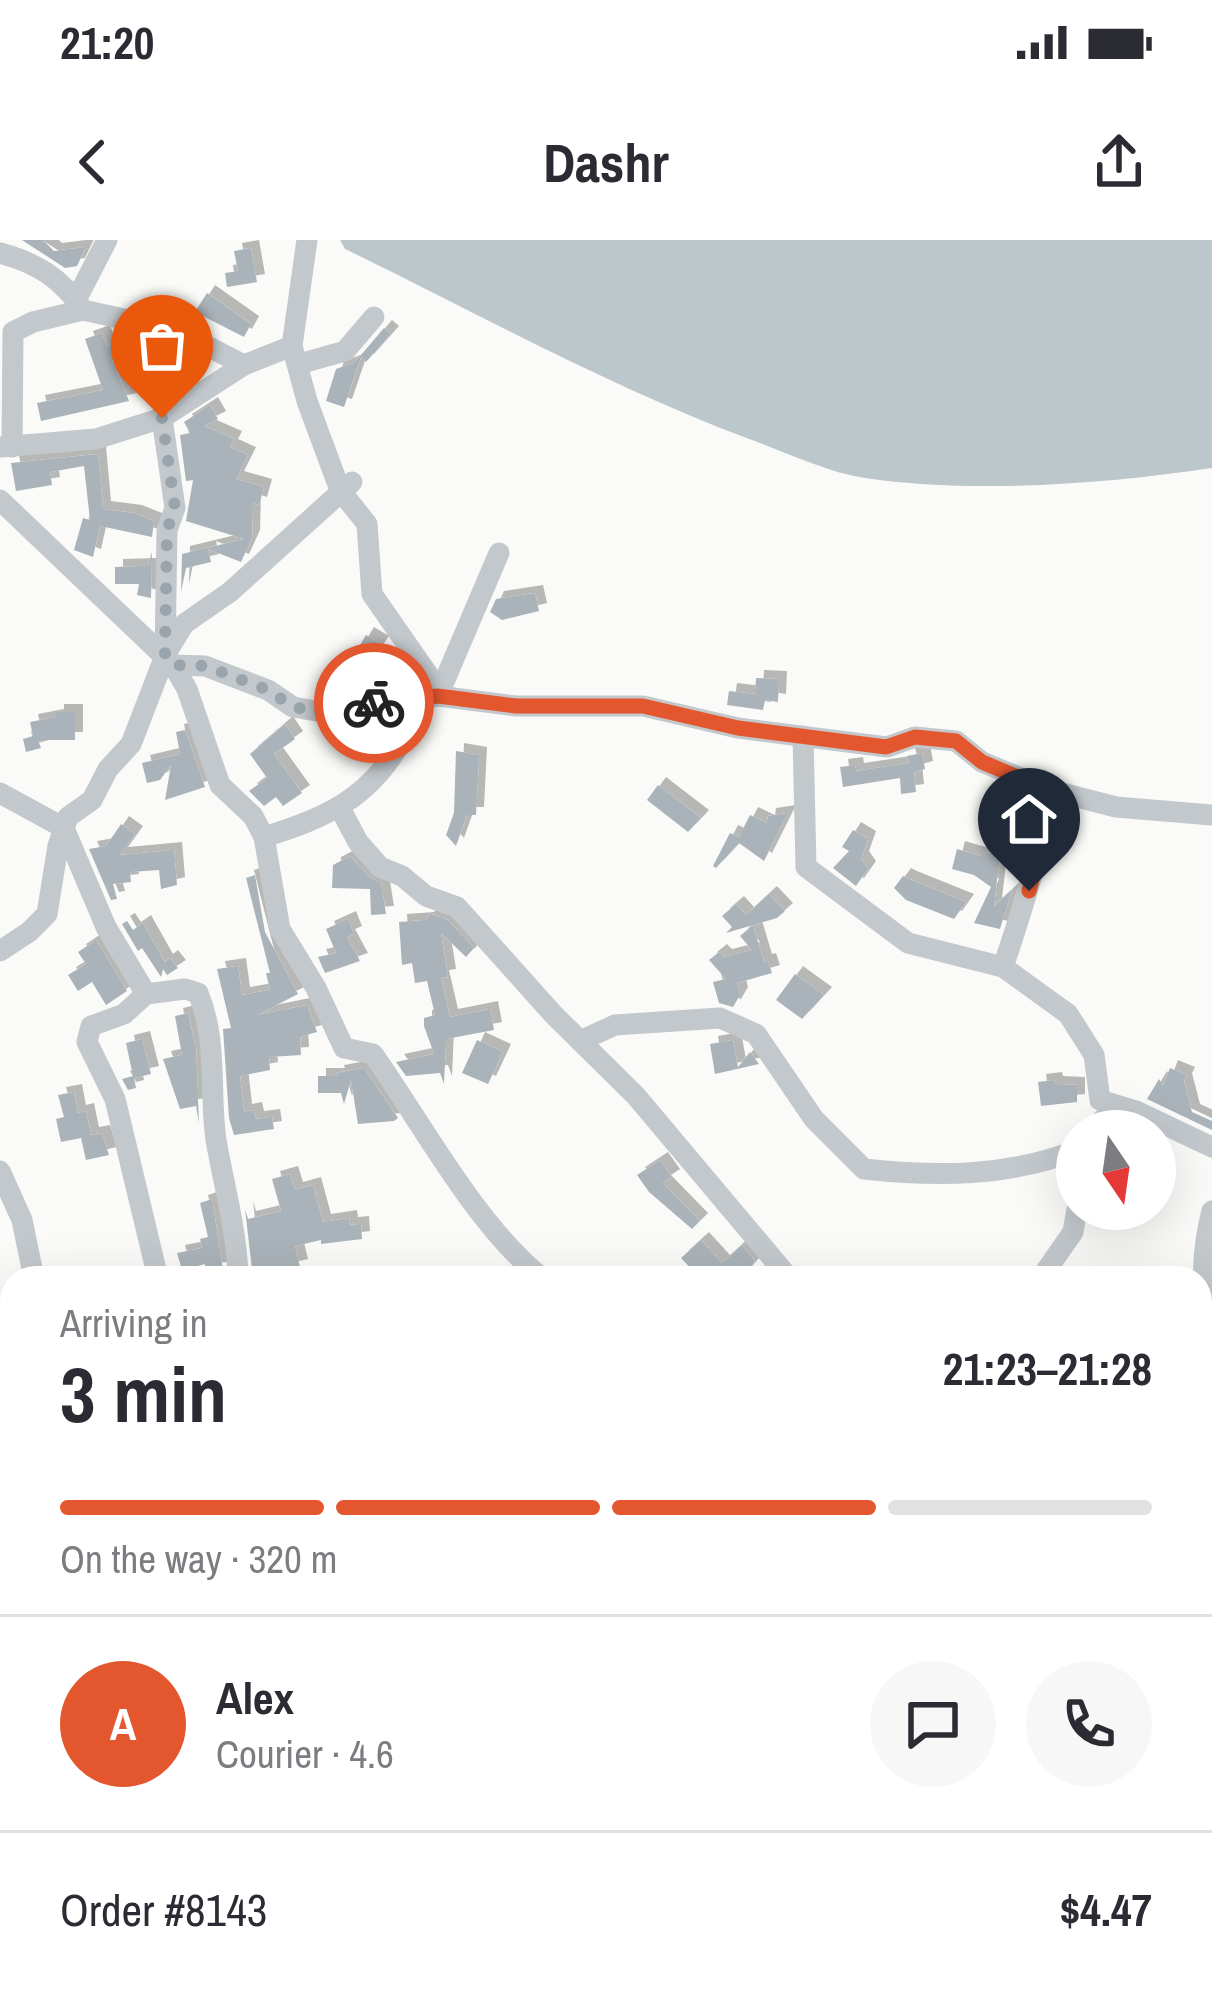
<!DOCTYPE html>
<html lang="en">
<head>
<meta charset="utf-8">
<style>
	body { margin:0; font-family:"Archivo Narrow",sans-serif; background:#f7f7f7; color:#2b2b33; height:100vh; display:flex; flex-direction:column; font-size:45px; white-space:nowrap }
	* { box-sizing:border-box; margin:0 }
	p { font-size:39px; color:#7c7c81 }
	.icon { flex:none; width:66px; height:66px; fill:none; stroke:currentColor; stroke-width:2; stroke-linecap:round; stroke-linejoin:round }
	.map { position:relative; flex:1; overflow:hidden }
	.sheet { position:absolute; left:0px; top:1026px; width:1212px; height:744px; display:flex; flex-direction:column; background:#fff; border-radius:36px 36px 0 0; box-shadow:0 12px 48px #0002 }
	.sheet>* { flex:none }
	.needle { width:78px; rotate:167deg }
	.buttons { position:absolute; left:1056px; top:870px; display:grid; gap:24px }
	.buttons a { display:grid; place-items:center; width:120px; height:120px; border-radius:50%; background:#fff; box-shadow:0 12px 48px #0002; font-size:60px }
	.pin { position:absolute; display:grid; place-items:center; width:102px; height:102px; color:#fff; margin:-123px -51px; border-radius:50% 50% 50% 0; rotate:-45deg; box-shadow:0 0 12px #0007 }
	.pin .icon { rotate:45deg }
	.courier { position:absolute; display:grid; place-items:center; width:120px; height:120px; margin:-60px; border:9px solid #e4572e; border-radius:50%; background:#fff; color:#222; box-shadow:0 3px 15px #0007 }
	.headline em { font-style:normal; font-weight:800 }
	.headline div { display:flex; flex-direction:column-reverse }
	.headline { display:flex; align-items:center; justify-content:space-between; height:204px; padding:0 60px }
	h1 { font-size:78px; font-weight:800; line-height:90px }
	.bar { display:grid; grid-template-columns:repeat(4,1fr); gap:18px 12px; align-content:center; height:144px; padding:0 60px }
	.bar i { height:15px; border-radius:9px; background:#e1e1e2 }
	.bar .selected { background:#e4572e }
	.bar p { grid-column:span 4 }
	.line { display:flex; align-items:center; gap:30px; padding:0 60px; border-top:3px solid #e1e1e2 }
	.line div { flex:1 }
	.round { display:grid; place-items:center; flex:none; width:126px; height:126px; border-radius:63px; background:#f7f7f7 }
	.status { display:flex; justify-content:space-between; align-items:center; height:84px; padding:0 60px; background:#fff; direction:ltr }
	.status svg { height:33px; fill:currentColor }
	header { display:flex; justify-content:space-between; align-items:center; height:156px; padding:0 60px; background:#fff; font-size:54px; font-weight:800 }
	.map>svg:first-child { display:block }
</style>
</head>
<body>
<div class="status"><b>21:20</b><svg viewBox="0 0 49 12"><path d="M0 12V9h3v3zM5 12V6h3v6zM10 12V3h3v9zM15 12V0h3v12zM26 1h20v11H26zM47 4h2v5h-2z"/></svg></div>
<header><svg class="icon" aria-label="back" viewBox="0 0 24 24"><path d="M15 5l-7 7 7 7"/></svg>Dashr<svg class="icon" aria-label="share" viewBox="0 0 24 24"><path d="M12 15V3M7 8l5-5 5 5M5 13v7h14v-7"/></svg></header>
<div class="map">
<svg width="1212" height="1770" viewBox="0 0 1212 1770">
	<defs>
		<filter id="shadow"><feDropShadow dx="8" dy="-8" stdDeviation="0" flood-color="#0004"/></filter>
	</defs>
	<rect width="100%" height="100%" fill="#fafaf8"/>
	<!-- water -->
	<path fill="#bbc7cb" d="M340,0H1212V228C1105,244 973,254 865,238C826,232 788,213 752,200C612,148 479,74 345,9Z"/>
	<!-- building -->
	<g fill="#aab3b9" filter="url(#shadow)">
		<path d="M22,0H43L54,11L86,7L77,26L65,28Z"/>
		<path d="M251,8L257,42L227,47L225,33L238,31L234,11Z"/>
		<path d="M207,53L251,84L244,97L195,72Z"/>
		<path d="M384,88L391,94L366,122L361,117L344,167L326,161L336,129L355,122Z"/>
		<path d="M102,93L107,107L125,101L129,114L112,120L129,161L41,181L37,163L103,150L85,99Z"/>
		<path d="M210,165L218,179L204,186L234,199L230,207L248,215L236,239L264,247L259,265L253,263L252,298L241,322L208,309L211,322L186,328L181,352L182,314L244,299L186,281L193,240L186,241L180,195L190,193L184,182Z"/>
		<path d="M98,214L103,269L134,273L154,281L152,297L100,286L93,317L74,310L83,278L90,280L84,226L50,232L52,245L16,251L11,223Z"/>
		<path d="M152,312L151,358L137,355L139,344H115V327L148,326Z"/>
		<path d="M535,353L539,371L502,380L490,372L496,359Z"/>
		<path d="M366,395L381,404L370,420L369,445L348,444L349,423Z"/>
		<path d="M756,438L779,439L778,462L765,460L763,470L727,465L729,451L755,454Z"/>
		<path d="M56,472H75V500H38L41,508L26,512L23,499L33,496L30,482L56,477Z"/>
		<path d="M285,484L295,499L274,514L302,553L283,566L276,557L264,566L249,551L267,538L250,514Z"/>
		<path d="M185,490L205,547L165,560L171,525L160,540L147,543L142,523L180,514L176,492Z"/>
		<path d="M456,511L479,515L476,575H467L456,606L446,595L454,573Z"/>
		<path d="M922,513L925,529L914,532L916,552L901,554L900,538L843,547L840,527L855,525L856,531L909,523L907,516Z"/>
		<path d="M658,545L701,578L688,592L647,560Z"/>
		<path d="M788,573L764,621L739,603L716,628L713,626L730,593L739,597L750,575L767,583L768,576Z"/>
		<path d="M121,584L135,594L120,615L174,610L177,645L161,649L159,630L130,632L131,642L113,644L117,659L111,660L89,609L106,606Z"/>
		<path d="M853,590L868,599L861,619L868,629L856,646L833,628L849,611L842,607Z"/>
		<path d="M957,609L981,616V612L1000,614L994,666L1012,650L1000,689L974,683L991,647L974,635L952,629Z"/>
		<path d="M350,616L369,637L381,643L386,674L371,675L370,649L332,648L333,625Z"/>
		<path d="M255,635L265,692L298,754L257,775L307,765L317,792L300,797L301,815L269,817L270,830L240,836L244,872L254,870L256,879L272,877L274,889L234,895L229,878L223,789L231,788L217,729L238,726L242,755L270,750L266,733H270L246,638Z"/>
		<path d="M903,636L909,639L966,662L954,679L906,660L894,648Z"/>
		<path d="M769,654L785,671L777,678L726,693L732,687L722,676L736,664L746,675Z"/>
		<path d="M431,674L448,680L474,708L466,717L441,693L448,737L441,738L450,777L490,769L494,790L446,799L444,844L440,833L406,836L396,822L434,814L424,786V778L435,775L427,741L415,743L412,723L402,725L399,682L426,680Z"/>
		<path d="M348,679L354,694L347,697L360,721L325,733L318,717L336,713L326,689Z"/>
		<path d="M127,681L133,690L143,683L165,722L170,718L178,728L167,735L163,729L161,737L142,708L138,711L122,684Z"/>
		<path d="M753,685L764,722L768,721L772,733L737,743L740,755L733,767L719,763L713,742L726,739L709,720L719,712L724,717L752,710L740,696Z"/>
		<path d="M96,700L127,751L106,765L92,742L78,751L68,735L86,724L78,712Z"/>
		<path d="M795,734L824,755L802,779L776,760Z"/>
		<path d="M188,773L196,809L199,883L196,866L180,869L163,819L182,815L175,776Z"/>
		<path d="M142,799L151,834L134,838L136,848L128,850L122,839L133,836L126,803Z"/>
		<path d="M477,800L503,812L488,844L462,833Z"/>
		<path d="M733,800L738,827L750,812L759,824L715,834L710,804Z"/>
		<path d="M364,828L398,878L394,881L358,884L351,840L344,864L341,853H318V836H337L336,833Z"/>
		<path d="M1170,828L1187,835L1184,841L1192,872L1212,881V890L1147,859L1159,839L1163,846Z"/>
		<path d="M1054,840L1055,844L1077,845V862L1041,866L1038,842Z"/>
		<path d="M74,852L78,873L86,871L91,895L102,893L109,915L86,920L81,898L61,902L56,879L64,877L58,855Z"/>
		<path d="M660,920L672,937L663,943L700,981L692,989L649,952L637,935Z"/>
		<path d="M290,934L295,950L313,945L323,982L349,978L350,985L361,984L362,999L321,1004V1000L295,1006L300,1027L287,1030L289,1038H253L245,969L248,979L281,971L272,939Z"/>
		<path d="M212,959L223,1030L205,1031V1024L182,1030L177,1013L202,1008L200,999L208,997L200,963Z"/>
		<path d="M701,1000L722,1023L742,1005L755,1021L741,1038H712L703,1028L696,1034L681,1018Z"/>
	</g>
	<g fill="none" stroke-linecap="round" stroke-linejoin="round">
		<!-- street -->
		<g stroke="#c3c8cc" stroke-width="21">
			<path d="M0,13C37,23 61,38 83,70L178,91L244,125"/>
			<path d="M76,60L107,0"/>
			<path d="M299,124L345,111L374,77"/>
			<path d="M0,207L96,199L162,178L244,125L292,106"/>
			<path d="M12,207L13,92L33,82L83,70"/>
			<path d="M0,260L173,425L187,449L220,545L253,576L264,597L280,689L316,748L344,808L373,814C423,885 475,984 542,1038"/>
			<path d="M165,415L184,384L230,352L352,242"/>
			<path d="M173,425L205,426L268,450L293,467L322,472L438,456L516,466H643L738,488L887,507L915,497L956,501L982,522L1050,550L1116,567L1212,575"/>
			<path d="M438,456L499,313"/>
			<path d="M803,496L806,627L908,703L1003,727L1068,774L1094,815L1100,860L1136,871L1212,907"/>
			<path d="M0,553L64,588L106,687L146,754L185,749L198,753C218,800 209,851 216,900C224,946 237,991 238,1038"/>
			<path d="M341,570L358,602L380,627L402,636L426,656L457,667L553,774L636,856L789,1038"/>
			<path d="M264,597C327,577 370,559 404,497C415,478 418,456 429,436L372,354L367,284L340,250L307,161L292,106L307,0"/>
			<path d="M0,711L29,692L47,674L58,606L68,577L92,560L108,529L131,504L165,416L167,290L175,268L162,178"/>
			<path d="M1003,727C1023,668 1041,611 1050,550"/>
			<path d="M146,754L124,774L91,786L87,802L115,859L158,1038"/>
			<path d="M580,801L615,785L720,778L756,794L814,879L864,929C937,937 1007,937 1077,910"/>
			<path d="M1093,891L1114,867"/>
			<path d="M0,931L22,980L34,1038"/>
			<path d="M1212,971C1201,1013 1200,1059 1212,1100"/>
			<path d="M1041,1038L1073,992L1077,969"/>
			<path d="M1200,1201L1212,1198"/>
			<path d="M0,1260L12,1278"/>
			<path d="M1200,1328L1212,1326"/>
			<path d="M0,1534L12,1523"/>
			<path d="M0,1556L12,1566"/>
			<path d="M1200,1636L1212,1632"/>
			<path d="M120,1758L121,1770"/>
			<path d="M348,1758L351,1770"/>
			<path d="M440,1758L443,1770"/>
			<path d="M679,1758L686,1770"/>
			<path d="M1110,1758L1115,1770"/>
		</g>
	</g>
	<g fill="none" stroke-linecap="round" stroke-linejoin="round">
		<!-- done -->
		<path stroke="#99a4ac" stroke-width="12" stroke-dasharray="0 21.6" d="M162,178L175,268L167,290L165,416L173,425L206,426L268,450L293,467L322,472L374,463"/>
		<!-- route -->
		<path stroke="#e4572e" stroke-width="15" d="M374,463L438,456L516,466H643L738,488L886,507L915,497L956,501L982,522L1049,550L1044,594L1029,651"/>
	</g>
</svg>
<div class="buttons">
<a><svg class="needle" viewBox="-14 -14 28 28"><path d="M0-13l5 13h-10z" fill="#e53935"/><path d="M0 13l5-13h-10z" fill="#7c7c81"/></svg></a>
</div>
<div class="pin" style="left:162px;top:178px;background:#ea580c"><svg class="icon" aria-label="bag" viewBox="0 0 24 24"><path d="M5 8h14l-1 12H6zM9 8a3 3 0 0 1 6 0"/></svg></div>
<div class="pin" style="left:1029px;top:651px;background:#1f2937"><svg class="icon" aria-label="home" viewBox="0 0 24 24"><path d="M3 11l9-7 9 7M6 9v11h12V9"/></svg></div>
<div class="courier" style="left:374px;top:463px"><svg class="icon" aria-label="bike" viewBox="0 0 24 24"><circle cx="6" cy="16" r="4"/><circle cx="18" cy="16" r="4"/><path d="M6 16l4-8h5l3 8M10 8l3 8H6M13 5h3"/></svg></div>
<section class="sheet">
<div class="headline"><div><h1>3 min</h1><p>Arriving in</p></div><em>21:23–21:28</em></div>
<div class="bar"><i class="selected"></i><i class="selected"></i><i class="selected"></i><i></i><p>On the way · 320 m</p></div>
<div class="line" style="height:216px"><b class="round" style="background:#e4572e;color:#fff">A</b><div><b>Alex</b><p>Courier · 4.6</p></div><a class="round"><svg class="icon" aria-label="chat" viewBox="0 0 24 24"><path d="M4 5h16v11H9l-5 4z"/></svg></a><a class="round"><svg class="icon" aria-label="phone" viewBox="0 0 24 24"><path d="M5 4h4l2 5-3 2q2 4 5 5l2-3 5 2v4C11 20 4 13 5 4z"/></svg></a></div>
<div class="line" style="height:156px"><div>Order #8143</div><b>$4.47</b></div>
</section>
</div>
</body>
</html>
